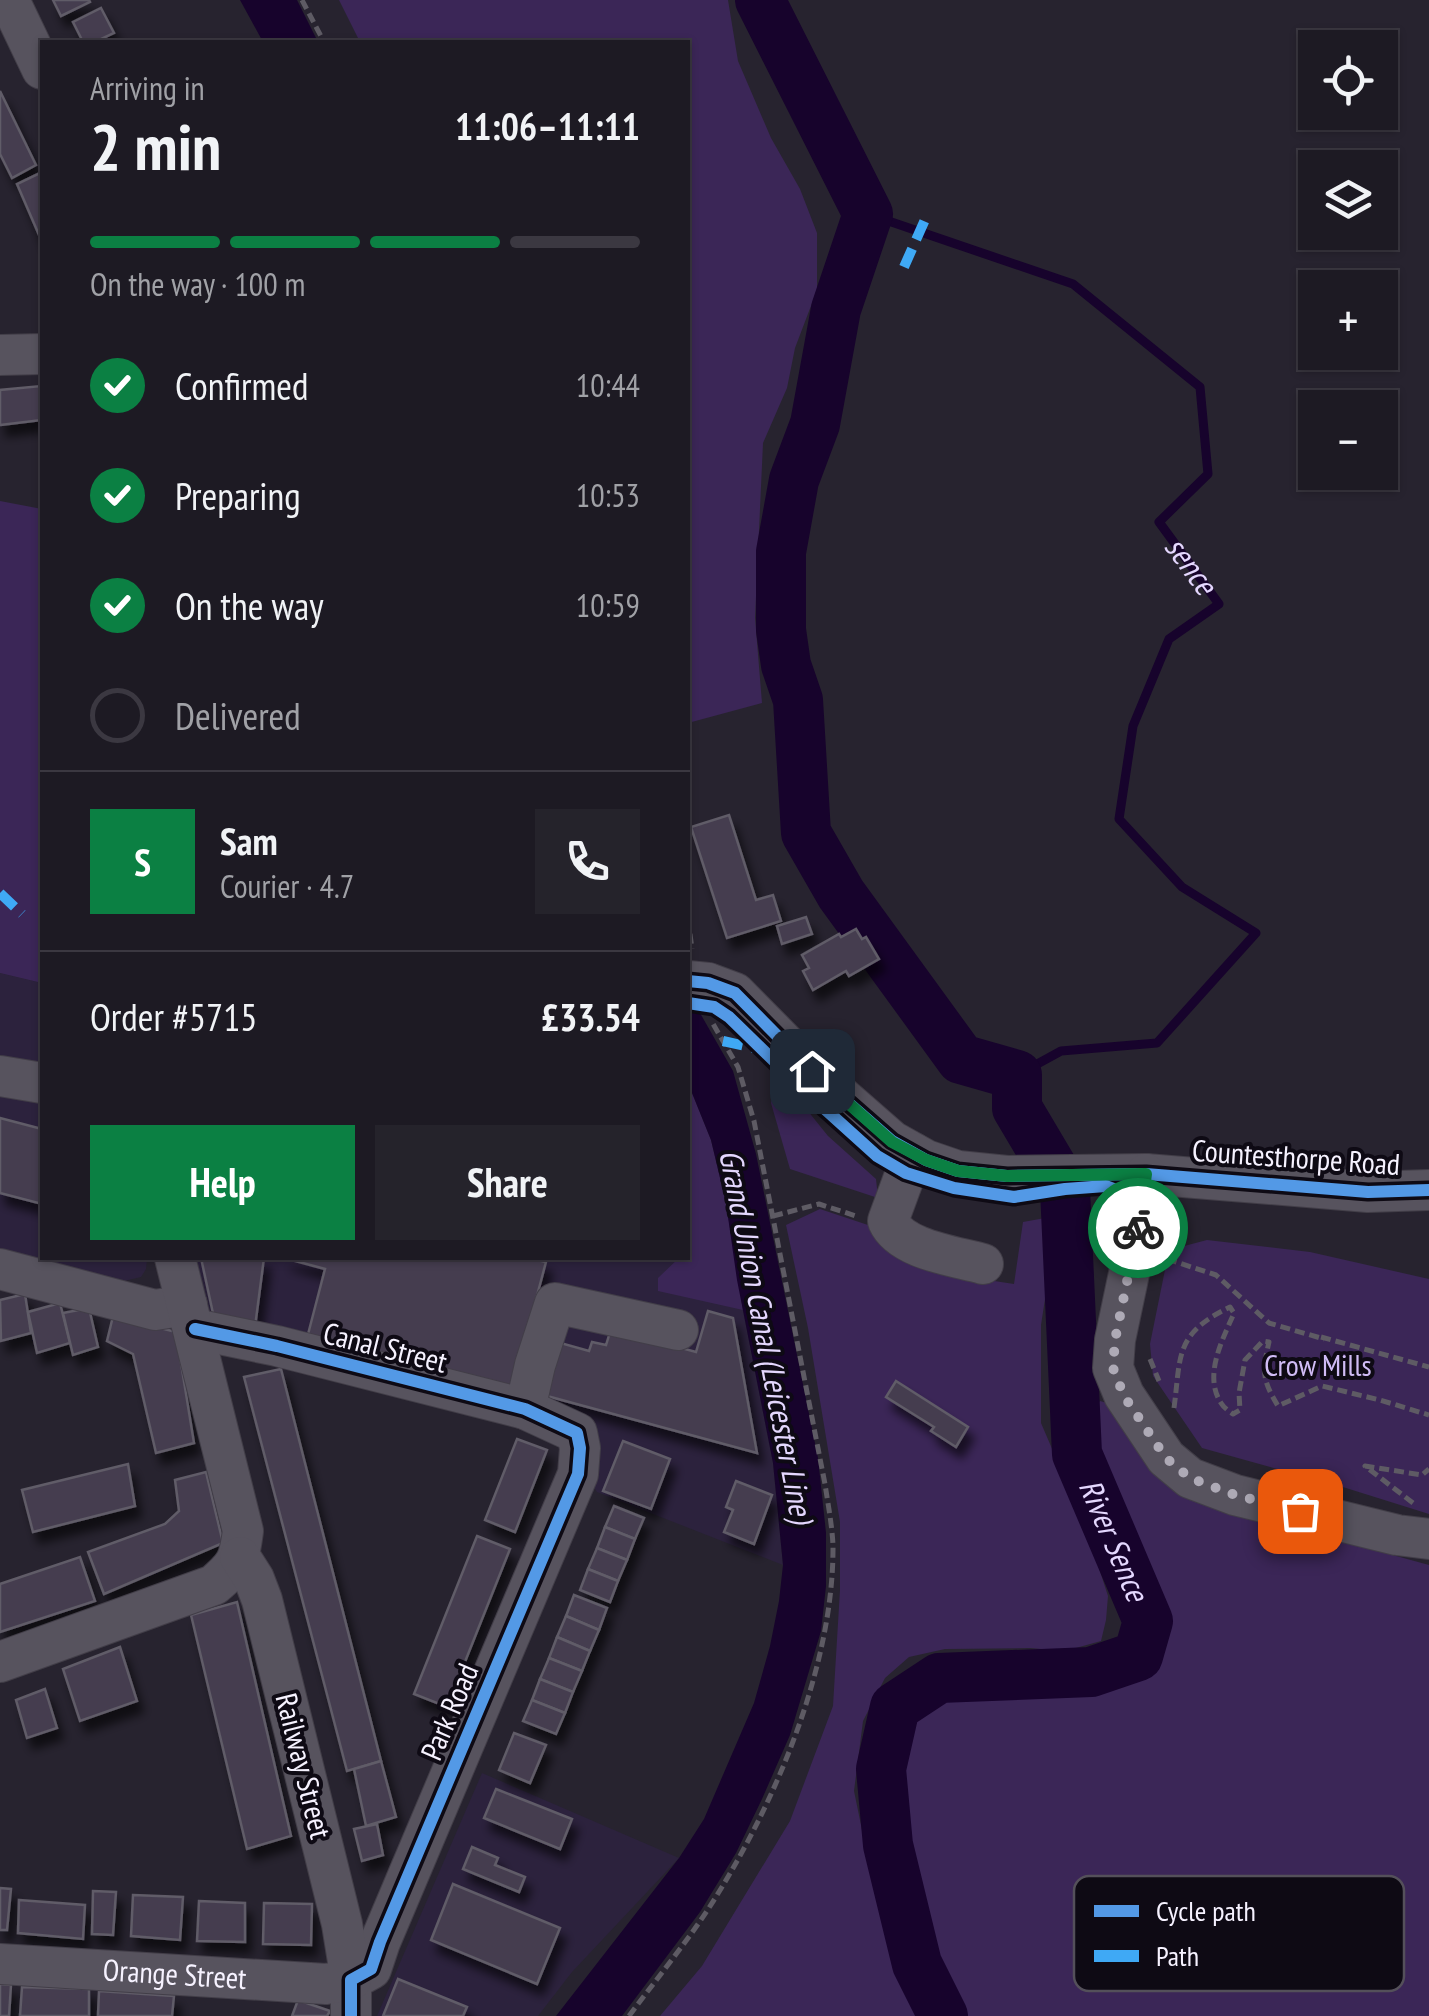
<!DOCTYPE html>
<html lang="en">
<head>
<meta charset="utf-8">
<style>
	body { margin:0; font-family:"PT Sans Narrow",sans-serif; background:#25232b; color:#f1f3f6; height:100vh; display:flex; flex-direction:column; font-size:38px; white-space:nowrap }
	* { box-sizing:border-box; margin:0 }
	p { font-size:32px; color:#a0a1a6 }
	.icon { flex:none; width:55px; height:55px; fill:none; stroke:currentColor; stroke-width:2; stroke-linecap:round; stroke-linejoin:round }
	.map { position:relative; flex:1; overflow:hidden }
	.panel { position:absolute; left:40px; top:40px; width:650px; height:1220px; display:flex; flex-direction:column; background:#1d1a23; border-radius:0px; box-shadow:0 2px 8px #0004,0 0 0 2px #3b3841 }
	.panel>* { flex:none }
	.tools { position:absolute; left:1298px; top:30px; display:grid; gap:20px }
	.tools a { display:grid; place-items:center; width:100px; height:100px; border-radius:0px; background:#1d1a23; box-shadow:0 2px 8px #0004,0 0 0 2px #3b3841; font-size:50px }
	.pin { position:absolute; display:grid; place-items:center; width:85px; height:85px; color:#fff; margin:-42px; border-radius:20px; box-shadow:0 5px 15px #0006 }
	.courier { position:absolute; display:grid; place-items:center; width:100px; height:100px; margin:-50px; border:8px solid #0b8043; border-radius:50%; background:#fff; color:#222; box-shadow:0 2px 12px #0007 }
	.summary em { font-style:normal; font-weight:600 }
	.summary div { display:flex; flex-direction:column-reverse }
	.summary { display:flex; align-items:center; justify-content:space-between; height:170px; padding:0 50px }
	h1 { font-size:65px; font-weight:600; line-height:75px }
	.bar { display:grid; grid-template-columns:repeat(4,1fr); gap:15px 10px; align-content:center; height:120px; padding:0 50px }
	.bar i { height:12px; border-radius:8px; background:#3b3841 }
	.bar .current { background:#0b8043 }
	.bar p { grid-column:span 4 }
	.line { display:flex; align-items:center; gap:25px; padding:0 50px; border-top:2px solid #3b3841 }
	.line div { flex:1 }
	.round { display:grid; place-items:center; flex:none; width:105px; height:105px; border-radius:0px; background:#25232b }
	ol { padding:0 50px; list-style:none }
	li { display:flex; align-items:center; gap:30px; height:110px }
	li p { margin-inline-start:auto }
	li .icon { padding:10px; border-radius:50%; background:#0b8043; color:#fff; stroke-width:4 }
	li:last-child { color:#a0a1a6 }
	li i { width:55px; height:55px; border:5px solid #3b3841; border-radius:50% }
	.action { display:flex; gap:20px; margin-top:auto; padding:20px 50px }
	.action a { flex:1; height:115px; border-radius:0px; background:#0b8043; color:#fff; font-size:40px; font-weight:600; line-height:115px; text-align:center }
	.action a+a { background:#25232b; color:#f1f3f6 }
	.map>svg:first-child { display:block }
</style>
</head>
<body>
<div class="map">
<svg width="1429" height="2016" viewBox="0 0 1429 2016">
	<defs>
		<filter id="shadow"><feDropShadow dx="6" dy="11" stdDeviation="5" flood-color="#0009"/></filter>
	</defs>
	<rect width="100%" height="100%" fill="#27232f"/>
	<!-- built -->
	<g fill="#2c223d">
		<path d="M0,973L42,983V1258H147L146,1269L141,1277L124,1281L0,1249Z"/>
		<path d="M688,1083L737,1280L773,1463L783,1565L597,1492L555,1432L195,1329L175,1258H688Z"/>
		<path d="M482,1773L679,1858L572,1972L538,2016H377Z"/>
	</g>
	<!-- green -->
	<g fill="#3b2657">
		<path d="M339,0H728L738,61L771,138L800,189L817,233V290L795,348L787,388L763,443L755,618L762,703L688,723V42H360Z"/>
		<path d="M0,501L42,509V983L0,973Z"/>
		<path d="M688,1083L711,1140L726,1203L743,1310L658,1291V1278L679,1258H688Z"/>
		<path d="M774,1085L795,1095L828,1136L876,1179L878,1198L790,1169L771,1103Z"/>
		<path d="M820,1209L877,1228L968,1277L1014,1284L1023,1222L1045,1218L1055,1234L1041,1325V1423L1086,1528L1108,1596L1106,1620L1101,1641L1065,1651L1030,1648L945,1649L909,1657L885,1678L863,1721L854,1791L869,1864L898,1970L919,2016H660L702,1966L790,1821L833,1706L840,1590V1522L808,1328L786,1225Z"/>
		<path d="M1207,1240L1310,1252L1429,1279V1514L1346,1488L1202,1448L1153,1376L1150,1344L1169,1250Z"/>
		<path d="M1100,1401L1114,1405L1192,1500L1429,1565V2016H956L920,1927L888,1824V1772L907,1712L939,1688L1056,1693L1105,1684L1133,1668L1149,1654L1154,1630L1151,1592L1098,1462C1094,1443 1087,1417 1100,1401Z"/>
	</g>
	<!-- water -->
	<g fill="#17032c">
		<path d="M240,0H297L318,42H263Z"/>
		<path d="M688,962L700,1013L733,1071L756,1154L818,1458L826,1533V1586L821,1631L790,1735L762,1799L736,1853L700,1912L622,2016H556L679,1858L704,1819L754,1703L770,1646L779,1601L783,1565L773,1463L737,1280L726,1203L711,1140L688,1083Z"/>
	</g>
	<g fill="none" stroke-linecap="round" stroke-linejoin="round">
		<!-- stream -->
		<path stroke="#17032c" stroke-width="9" id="s1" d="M868,214L1073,284L1200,387L1208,474L1159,522L1219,604L1169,639L1133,726L1119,819L1182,887L1256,933L1157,1043L1061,1051L1017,1075"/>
		<!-- river -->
		<path stroke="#17032c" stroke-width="50" id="s2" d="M760,0L868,214L836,309L815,424L794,480L781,552V630L786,665L798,700L806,833L841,894L961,1059L1017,1075V1108L1065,1189L1077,1454L1148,1621L1138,1656L1091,1672L939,1678L895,1707L881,1769L888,1845L917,1964L943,2016"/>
	</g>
	<!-- building -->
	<g fill="#453e50" stroke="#605c67" stroke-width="2.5" filter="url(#shadow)">
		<path d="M53,0H89L90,2L61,16Z"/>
		<path d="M101,8L114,33L95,42H83L73,22Z"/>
		<path d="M0,91L36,165L12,178L0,154Z"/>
		<path d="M42,172V242L17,184Z"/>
		<path d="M41,386L42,420L0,425V390Z"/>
		<path d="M729,815L756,900L773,895L781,921L727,938L691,827Z"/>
		<path d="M806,917L812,934L782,944L777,926Z"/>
		<path d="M856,929L862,939L866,937L879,959L849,976L846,971L813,990L803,971L809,968L802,955L839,934L841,937Z"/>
		<path d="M0,1118L42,1129V1204L0,1193Z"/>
		<path d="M201,1258H264L255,1327L214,1318Z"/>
		<path d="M284,1258H528L546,1262L511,1393L307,1338L325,1269Z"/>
		<path d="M25,1294L31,1333L1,1341L0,1300Z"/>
		<path d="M60,1303L70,1343L37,1353L28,1312Z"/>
		<path d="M89,1308L98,1347L73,1355L63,1313Z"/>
		<path d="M708,1311L733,1318L757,1453L536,1393L550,1340L589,1351L592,1342L606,1345L611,1329L696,1352Z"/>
		<path d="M113,1316L176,1332L194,1443L156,1453L133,1354L107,1341Z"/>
		<path d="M281,1369L381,1761L347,1771L244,1377Z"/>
		<path d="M896,1381L968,1427L956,1447L931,1431L934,1427L886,1397Z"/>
		<path d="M517,1439L547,1450L515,1532L485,1520Z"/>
		<path d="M623,1441L670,1459L651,1509L603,1491Z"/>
		<path d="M128,1464L135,1506L33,1532L22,1490Z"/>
		<path d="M206,1472L223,1543L104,1594L88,1552L165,1524L179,1511L175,1480Z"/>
		<path d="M736,1481L772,1495L754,1544L724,1532L733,1510L726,1507Z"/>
		<path d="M614,1506L644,1518L635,1539L605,1527Z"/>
		<path d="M605,1527L635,1539L627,1560L597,1548Z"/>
		<path d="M477,1536L510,1549L447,1707L414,1694Z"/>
		<path d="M597,1548L627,1560L618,1581L588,1569Z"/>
		<path d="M80,1557L95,1601L0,1632V1584Z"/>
		<path d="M588,1569L618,1581L610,1602L580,1590Z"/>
		<path d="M574,1595L607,1608L599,1630L566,1616Z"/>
		<path d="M237,1602L291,1836L247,1849L191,1615Z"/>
		<path d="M566,1616L599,1630L590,1651L557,1637Z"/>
		<path d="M557,1637L590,1651L582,1671L549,1658Z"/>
		<path d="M120,1647L137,1701L80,1721L63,1669Z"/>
		<path d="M549,1658L582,1671L573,1692L540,1679Z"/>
		<path d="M540,1679L573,1692L565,1713L532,1700Z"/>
		<path d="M45,1689L57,1728L27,1738L16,1700Z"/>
		<path d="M532,1700L565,1713L556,1734L523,1721Z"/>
		<path d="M514,1733L546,1745L530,1783L499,1770Z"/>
		<path d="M381,1761L396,1817L366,1826L354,1769Z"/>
		<path d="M496,1789L572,1819L560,1849L484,1818Z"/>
		<path d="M377,1824L383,1855L362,1861L354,1829Z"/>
		<path d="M472,1847L498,1858L495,1865L525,1877L519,1892L463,1869Z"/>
		<path d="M453,1884L560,1928L537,1984L431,1940Z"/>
		<path d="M0,1888L11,1889L7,1930H0Z"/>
		<path d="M93,1891L116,1892L113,1935L92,1934Z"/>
		<path d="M133,1895L183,1897L180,1940L131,1936Z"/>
		<path d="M19,1900L85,1905L83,1939L18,1933Z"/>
		<path d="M199,1901L245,1903V1942L197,1941Z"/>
		<path d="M264,1903L312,1904L311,1945L263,1944Z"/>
		<path d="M398,1979L467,2007L463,2016H383Z"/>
		<path d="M0,1984L11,1985L9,2016H0Z"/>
		<path d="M22,1987L89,1989V2016H20Z"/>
		<path d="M99,1991L174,1996L172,2016H98Z"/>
		<path d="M298,2000L330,2011L327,2016H292Z"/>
	</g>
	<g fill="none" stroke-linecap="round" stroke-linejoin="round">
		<!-- minor casing -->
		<g stroke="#423e48" stroke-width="42">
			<g id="minor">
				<path d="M9,0L42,69"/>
				<path d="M0,355L42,354"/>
				<path d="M708,983L735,993L812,1071L892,1141L926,1160L958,1171L1007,1176L1146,1174L1368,1192L1429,1190"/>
				<path d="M0,1076L42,1083"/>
				<path d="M913,1153L888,1221C901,1250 955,1256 983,1264"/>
				<path d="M1146,1174L1135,1245L1115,1340L1113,1368L1124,1395L1166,1458L1190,1478L1235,1495L1397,1535L1429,1539"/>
				<path d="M0,1269L155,1310L187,1305"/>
				<path d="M195,1329L277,1346L525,1409L577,1433L580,1448L578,1474L380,1942L371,1969L351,1980V2016"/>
				<path d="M525,1409L535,1365L555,1303L678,1330"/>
				<path d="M0,1662L214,1585C237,1565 239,1561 243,1531L175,1258"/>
				<path id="s3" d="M0,1964L326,1984L351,1980L342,1924L262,1600L254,1579L240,1557"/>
			</g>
		</g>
		<!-- path -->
		<g stroke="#5e5b64" stroke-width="5" stroke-dasharray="10 5" stroke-linecap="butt">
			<path d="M302,0L324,42"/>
			<path d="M688,919L692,949"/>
			<path d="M773,1216L819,1204L856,1216"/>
			<path d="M1167,1259L1216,1275L1269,1323L1324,1339"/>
			<path d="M1321,1337L1429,1367"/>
			<path d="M1150,1359L1159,1381"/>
			<path d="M1174,1408C1181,1356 1174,1334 1230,1307L1234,1313C1223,1339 1203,1375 1221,1403C1224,1408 1229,1411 1233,1414L1240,1410L1239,1393L1245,1360L1263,1341L1269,1342C1262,1372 1262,1379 1278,1406L1322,1386L1380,1400L1429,1415"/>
			<path d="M1413,1503L1365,1466L1422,1475L1429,1469"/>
			<path d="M629,2016C655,1981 683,1947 707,1911C773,1809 834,1668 833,1545C832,1525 828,1504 825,1484L754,1121L738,1067L712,1022"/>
		</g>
		<!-- minor -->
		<use href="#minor" stroke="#57535e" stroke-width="40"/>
		<!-- minor-bridge casing -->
		<g stroke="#423e48" stroke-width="42" stroke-linecap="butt">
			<path id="minor-bridge" d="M688,981L708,983"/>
		</g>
		<!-- minor-bridge -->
		<use href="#minor-bridge" stroke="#57535e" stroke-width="40"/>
		<!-- quiet -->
		<g stroke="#3fa9f5" stroke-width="10" stroke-dasharray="20 10" stroke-linecap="butt">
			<path d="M904,267L928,213"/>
			<path d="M0,893L22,914"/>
			<path d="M723,1041L754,1048L757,1046"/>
		</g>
		<!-- cycleway casing -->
		<g stroke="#0e0a14" stroke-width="19">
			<g id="cycleway">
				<path d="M688,981L708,983L735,993L812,1071L892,1141L926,1160L958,1171L1007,1176L1146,1174L1368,1192L1429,1190"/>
				<path d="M688,1003L714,1007L729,1017L805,1091L877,1156L906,1173L954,1188L1014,1197L1065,1189L1106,1186L1122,1192L1138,1216"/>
				<path d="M195,1329L277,1346L525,1409L577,1433L580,1448L578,1474L380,1942L371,1969L351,1980V2016"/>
			</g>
		</g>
		<!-- cycleway -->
		<use href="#cycleway" stroke="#5399e6" stroke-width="12"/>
	</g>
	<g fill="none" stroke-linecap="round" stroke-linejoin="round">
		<!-- done -->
		<path stroke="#aeaab6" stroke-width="10" stroke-dasharray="0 18" d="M1138,1228L1115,1340L1113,1368L1124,1396L1166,1458L1190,1478L1235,1495L1300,1511"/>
		<!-- route -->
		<path stroke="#0b8043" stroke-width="12" d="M812,1071L892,1142L926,1160L958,1171L1007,1176L1146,1174L1138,1228"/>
	</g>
	<g text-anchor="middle" stroke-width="8" stroke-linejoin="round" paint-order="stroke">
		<!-- street labels -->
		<g font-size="30" fill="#f6f2ff" stroke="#0e0a14">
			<text transform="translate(1296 1158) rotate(4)" y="10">Countesthorpe Road</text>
			<text transform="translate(385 1348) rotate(14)" y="10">Canal Street</text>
			<text transform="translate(450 1712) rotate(-67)" y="10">Park Road</text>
			<text transform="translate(303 1766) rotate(76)" y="10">Railway Street</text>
			<text dy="10" stroke="none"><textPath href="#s3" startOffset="175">Orange Street</textPath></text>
		</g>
		<!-- park labels -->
		<g font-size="30" fill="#d0bcf5" stroke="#0e0a14">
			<text x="1318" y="1376">Crow Mills</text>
		</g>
		<!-- water labels -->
		<g font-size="32" font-style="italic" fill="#e4d7fe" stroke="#0e0a14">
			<text dy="11" stroke="none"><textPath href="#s1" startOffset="590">sence</textPath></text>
			<text transform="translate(766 1336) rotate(79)" y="11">Grand Union Canal (Leicester Line)</text>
			<text dy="11" stroke="none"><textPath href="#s2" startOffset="1692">River Sence</textPath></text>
		</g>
	</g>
	<!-- legend -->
	<rect x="1074" y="1876" width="330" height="115" rx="15" fill="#0e0a14" stroke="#54505a" stroke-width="2.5"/>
	<rect x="1094" y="1905" width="45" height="12" fill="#5399e6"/>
	<rect x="1094" y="1950" width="45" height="12" fill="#3fa9f5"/>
	<g font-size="28" fill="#f6f2ff">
		<text x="1156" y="1921">Cycle path</text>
		<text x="1156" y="1966">Path</text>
	</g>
</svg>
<div class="tools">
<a><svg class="icon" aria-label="locate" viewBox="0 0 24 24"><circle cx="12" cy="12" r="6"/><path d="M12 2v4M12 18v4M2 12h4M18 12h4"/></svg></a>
<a><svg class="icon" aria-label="layers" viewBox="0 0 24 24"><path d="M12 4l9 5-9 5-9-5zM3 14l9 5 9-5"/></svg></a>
<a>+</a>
<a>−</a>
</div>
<div class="pin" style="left:1300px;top:1511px;background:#ea580c"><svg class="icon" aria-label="bag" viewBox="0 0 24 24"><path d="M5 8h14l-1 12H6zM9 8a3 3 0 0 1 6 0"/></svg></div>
<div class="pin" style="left:812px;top:1071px;background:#1f2937"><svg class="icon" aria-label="home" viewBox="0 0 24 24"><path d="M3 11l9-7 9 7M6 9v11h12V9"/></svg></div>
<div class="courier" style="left:1138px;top:1228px"><svg class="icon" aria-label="bike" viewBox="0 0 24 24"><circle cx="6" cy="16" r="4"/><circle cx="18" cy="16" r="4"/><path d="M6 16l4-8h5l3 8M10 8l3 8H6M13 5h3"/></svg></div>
<section class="panel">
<div class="summary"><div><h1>2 min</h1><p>Arriving in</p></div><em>11:06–11:11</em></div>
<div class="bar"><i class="current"></i><i class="current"></i><i class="current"></i><i></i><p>On the way · 100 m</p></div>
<ol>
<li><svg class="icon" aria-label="check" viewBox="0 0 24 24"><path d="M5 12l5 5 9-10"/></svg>Confirmed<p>10:44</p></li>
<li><svg class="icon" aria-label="check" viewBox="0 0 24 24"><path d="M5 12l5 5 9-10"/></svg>Preparing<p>10:53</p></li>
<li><svg class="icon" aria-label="check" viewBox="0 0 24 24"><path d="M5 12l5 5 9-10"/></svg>On the way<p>10:59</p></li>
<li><i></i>Delivered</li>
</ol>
<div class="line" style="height:180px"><b class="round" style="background:#0b8043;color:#fff">S</b><div><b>Sam</b><p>Courier · 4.7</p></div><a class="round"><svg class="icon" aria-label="phone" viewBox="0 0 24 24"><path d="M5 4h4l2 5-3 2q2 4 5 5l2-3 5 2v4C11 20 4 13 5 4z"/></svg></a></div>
<div class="line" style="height:130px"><div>Order #5715</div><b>£33.54</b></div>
<div class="action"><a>Help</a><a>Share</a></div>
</section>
</div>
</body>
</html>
